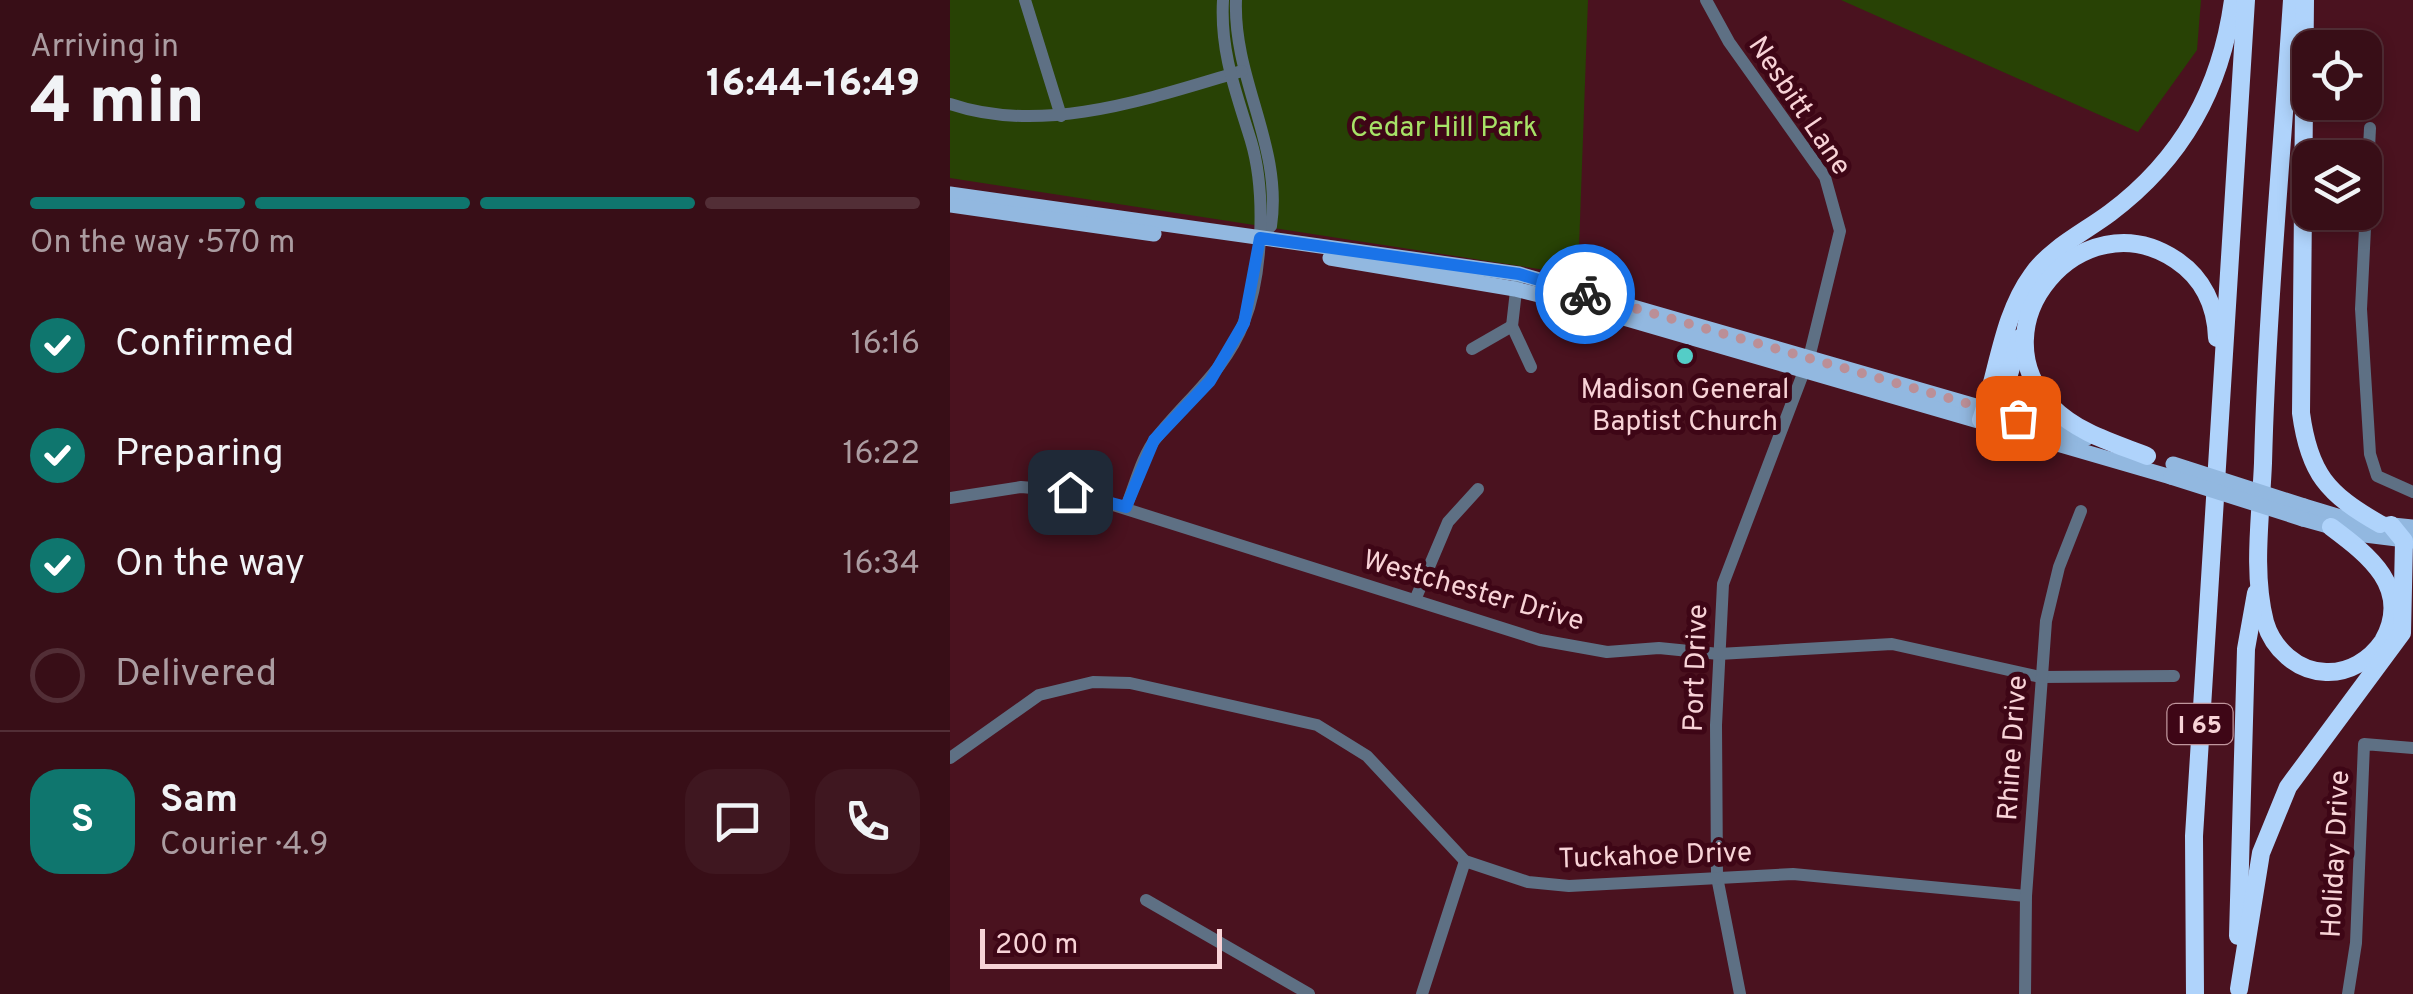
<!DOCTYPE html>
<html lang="en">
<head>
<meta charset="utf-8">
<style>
	body { margin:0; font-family:Overpass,sans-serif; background:#3f1720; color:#f1f3f6; height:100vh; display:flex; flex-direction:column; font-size:38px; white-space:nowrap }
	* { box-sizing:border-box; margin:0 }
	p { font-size:32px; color:#ab9ca1 }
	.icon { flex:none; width:55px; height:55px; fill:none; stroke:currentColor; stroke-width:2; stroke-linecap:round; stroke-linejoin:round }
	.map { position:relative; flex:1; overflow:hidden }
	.details { display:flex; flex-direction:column; background:#380e17; width:950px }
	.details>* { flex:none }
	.buttons { position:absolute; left:1342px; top:30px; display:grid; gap:20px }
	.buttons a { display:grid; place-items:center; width:90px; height:90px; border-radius:20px; background:#380e17; box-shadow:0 5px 15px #0003,0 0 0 2px #522e36; font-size:50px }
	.scale { position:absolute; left:30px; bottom:25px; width:242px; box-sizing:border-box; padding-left:10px; border:5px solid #f8d3d7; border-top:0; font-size:28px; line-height:35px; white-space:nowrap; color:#f8d3d7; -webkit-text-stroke:8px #3e0616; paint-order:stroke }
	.pin { position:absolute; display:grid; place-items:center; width:85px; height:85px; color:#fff; margin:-42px; border-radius:20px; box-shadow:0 5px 15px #0006 }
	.courier { position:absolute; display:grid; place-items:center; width:100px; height:100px; margin:-50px; border:8px solid #1a73e8; border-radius:50%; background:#fff; color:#222; box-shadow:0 2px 12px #0007 }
	.headline em { font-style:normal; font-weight:800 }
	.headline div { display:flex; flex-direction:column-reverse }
	.headline { display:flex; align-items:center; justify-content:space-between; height:170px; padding:0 30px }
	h1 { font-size:65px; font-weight:800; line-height:75px }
	.bar { display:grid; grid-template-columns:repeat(4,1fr); gap:15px 10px; align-content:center; height:120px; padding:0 30px }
	.bar i { height:12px; border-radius:8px; background:#522e36 }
	.bar .on { background:#0f766e }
	.bar p { grid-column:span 4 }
	.line { display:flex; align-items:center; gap:25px; padding:0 30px; border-top:2px solid #522e36 }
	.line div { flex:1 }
	.round { display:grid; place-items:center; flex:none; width:105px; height:105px; border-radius:30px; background:#3f1720 }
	ol { padding:0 30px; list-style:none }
	li { display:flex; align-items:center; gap:30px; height:110px }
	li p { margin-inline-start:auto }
	li .icon { padding:10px; border-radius:50%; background:#0f766e; color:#fff; stroke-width:4 }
	li:last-child { color:#ab9ca1 }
	li i { width:55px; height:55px; border:5px solid #522e36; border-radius:50% }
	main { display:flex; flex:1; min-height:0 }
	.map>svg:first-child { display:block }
</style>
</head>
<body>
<main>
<section class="details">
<div class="headline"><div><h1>4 min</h1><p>Arriving in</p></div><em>16:44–16:49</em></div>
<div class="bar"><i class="on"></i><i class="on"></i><i class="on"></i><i></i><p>On the way · 570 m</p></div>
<ol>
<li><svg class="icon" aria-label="check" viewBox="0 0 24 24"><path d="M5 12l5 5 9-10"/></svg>Confirmed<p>16:16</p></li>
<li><svg class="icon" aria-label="check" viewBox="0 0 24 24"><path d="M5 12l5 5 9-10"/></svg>Preparing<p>16:22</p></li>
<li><svg class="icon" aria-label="check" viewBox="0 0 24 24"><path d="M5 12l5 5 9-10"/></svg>On the way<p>16:34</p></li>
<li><i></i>Delivered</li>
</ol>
<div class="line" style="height:180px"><b class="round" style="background:#0f766e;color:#fff">S</b><div><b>Sam</b><p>Courier · 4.9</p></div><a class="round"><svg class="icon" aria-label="chat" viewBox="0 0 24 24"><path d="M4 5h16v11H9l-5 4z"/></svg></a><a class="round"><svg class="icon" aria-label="phone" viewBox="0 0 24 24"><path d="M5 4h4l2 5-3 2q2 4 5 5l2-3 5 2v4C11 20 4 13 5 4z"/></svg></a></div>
</section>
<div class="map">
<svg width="1463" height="994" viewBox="0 0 1463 994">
	<rect width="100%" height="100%" fill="#4a121f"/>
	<!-- green -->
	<g fill="#284205">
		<path d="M0,0H638L628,275L0,178Z"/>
		<path d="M891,0H1251L1247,50L1188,132Z"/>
	</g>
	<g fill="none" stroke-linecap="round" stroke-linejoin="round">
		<!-- minor -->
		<g stroke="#5e7084" stroke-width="12">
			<path d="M75,0L111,116"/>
			<path d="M286,0C283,80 333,146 321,226L310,238"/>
			<path d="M756,0L779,42L875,177L890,231L859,358L773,584L766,725L767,877L790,994"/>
			<path d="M0,104C93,136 201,98 292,71"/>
			<path d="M1420,128L1411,309L1420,454L1427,476L1463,492"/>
			<path d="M567,282L562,326L581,367"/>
			<path d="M522,349L562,326"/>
			<path d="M0,498L71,487L119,491L590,640L657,652L709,648L769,654L942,644L1090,677L1224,676"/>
			<path d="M176,507C185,485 192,455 207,437C237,399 276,370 294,322C313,274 316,191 301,141C286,92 270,52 273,0"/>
			<path d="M465,600L498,522L528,489"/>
			<path d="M0,758L89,695L143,682L180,683L367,725L417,756L515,861L578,882L619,886L843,874L1076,896"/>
			<path d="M196,900L359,994"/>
			<path d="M472,994L515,861"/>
			<path d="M1075,994L1076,896L1096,621L1109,567L1131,511"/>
			<path d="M1398,994L1406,943L1414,744L1463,748"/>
		</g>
		<!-- major -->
		<g stroke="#92b8e0" stroke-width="15">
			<path d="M0,194L569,274L1137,438"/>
			<path d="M0,205L204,234"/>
			<path d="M380,258L565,289L629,305L1221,477"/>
			<path d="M1354,506L1404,521L1463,527"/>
			<path d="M1353,519L1407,534L1463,541"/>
		</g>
		<!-- highway -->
		<g stroke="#afd3fb" stroke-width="18">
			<path d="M1342,0C1332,154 1317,308 1313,463C1311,514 1302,572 1315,622C1323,649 1347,671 1376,672C1399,673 1420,660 1433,641C1463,588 1417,554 1381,527"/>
			<path d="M1355,0L1351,413C1359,473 1377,494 1430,524"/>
			<path d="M1031,420C1048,373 1052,316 1082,275C1101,248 1133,233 1160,213C1232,159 1271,89 1283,0"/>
			<path d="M1044,424L1070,338"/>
			<path d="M1197,456C1164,443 1128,433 1102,407C1023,325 1132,197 1226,260C1253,278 1266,306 1267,338"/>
			<path d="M1288,936L1296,649L1306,593"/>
			<path d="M1289,989L1311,853L1338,787L1452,633L1454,541L1441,525"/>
			<path d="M1245,994L1244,836L1296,0"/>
		</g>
		<!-- major-bridge -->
		<g stroke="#92b8e0" stroke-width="15">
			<path d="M1223,464L1354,506"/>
			<path d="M1221,477L1353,519"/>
		</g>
	</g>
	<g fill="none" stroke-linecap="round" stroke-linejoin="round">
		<!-- done -->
		<path stroke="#bb8f97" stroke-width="10" stroke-dasharray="0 18" d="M635,294L1068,418"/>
		<!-- route -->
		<path stroke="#1a73e8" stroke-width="12" d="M120,492L176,507L204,440L260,381L294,323L310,238L569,274L635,294"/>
	</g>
	<!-- markers -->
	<circle fill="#54cdc7" stroke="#3e0616" stroke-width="4" cx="735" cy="356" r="10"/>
	<g text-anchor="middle" stroke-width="10" stroke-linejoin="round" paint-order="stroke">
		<!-- shield labels -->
		<rect fill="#3e0616" stroke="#c0969d" stroke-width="2.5" x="1217.5" y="704" width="65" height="40" rx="8"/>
		<g font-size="25" font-weight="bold" fill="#f8d3d7">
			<text x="1250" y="733">I 65</text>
		</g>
		<!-- street labels -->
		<g font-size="28" fill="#f8d3d7" stroke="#3e0616">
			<text transform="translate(851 105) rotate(56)" y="10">Nesbitt Lane</text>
			<text transform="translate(524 589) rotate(16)" y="10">Westchester Drive</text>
			<text transform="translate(744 668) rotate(-88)" y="10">Port Drive</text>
			<text transform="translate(1061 748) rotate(-86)" y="10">Rhine Drive</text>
			<text transform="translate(705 854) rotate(-2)" y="10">Tuckahoe Drive</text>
			<text transform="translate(1384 854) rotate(-87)" y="10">Holiday Drive</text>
		</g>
		<!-- park labels -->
		<g font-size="28" fill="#a7e267" stroke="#3e0616">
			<text x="494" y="136">Cedar Hill Park</text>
		</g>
		<!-- poi labels -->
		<g font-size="28" fill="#f8d3d7" stroke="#3e0616">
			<text x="735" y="398">Madison General<tspan x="735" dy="32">Baptist Church</tspan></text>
		</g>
	</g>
</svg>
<div class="buttons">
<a><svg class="icon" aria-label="locate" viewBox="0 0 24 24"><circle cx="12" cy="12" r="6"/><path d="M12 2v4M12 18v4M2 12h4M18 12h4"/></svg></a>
<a><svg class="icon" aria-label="layers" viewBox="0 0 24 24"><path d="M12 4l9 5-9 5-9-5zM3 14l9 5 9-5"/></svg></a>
</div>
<div class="scale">200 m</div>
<div class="pin" style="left:1068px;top:418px;background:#ea580c"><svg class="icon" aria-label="bag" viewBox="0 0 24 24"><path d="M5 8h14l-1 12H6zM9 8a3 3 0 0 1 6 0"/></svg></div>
<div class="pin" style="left:120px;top:492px;background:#1f2937"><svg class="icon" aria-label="home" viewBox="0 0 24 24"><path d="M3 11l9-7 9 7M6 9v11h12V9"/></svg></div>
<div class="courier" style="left:635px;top:294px"><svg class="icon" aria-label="bike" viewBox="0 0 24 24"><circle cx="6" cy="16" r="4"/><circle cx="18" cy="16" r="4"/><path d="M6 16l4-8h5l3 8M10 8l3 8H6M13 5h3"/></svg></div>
</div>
</main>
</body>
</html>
